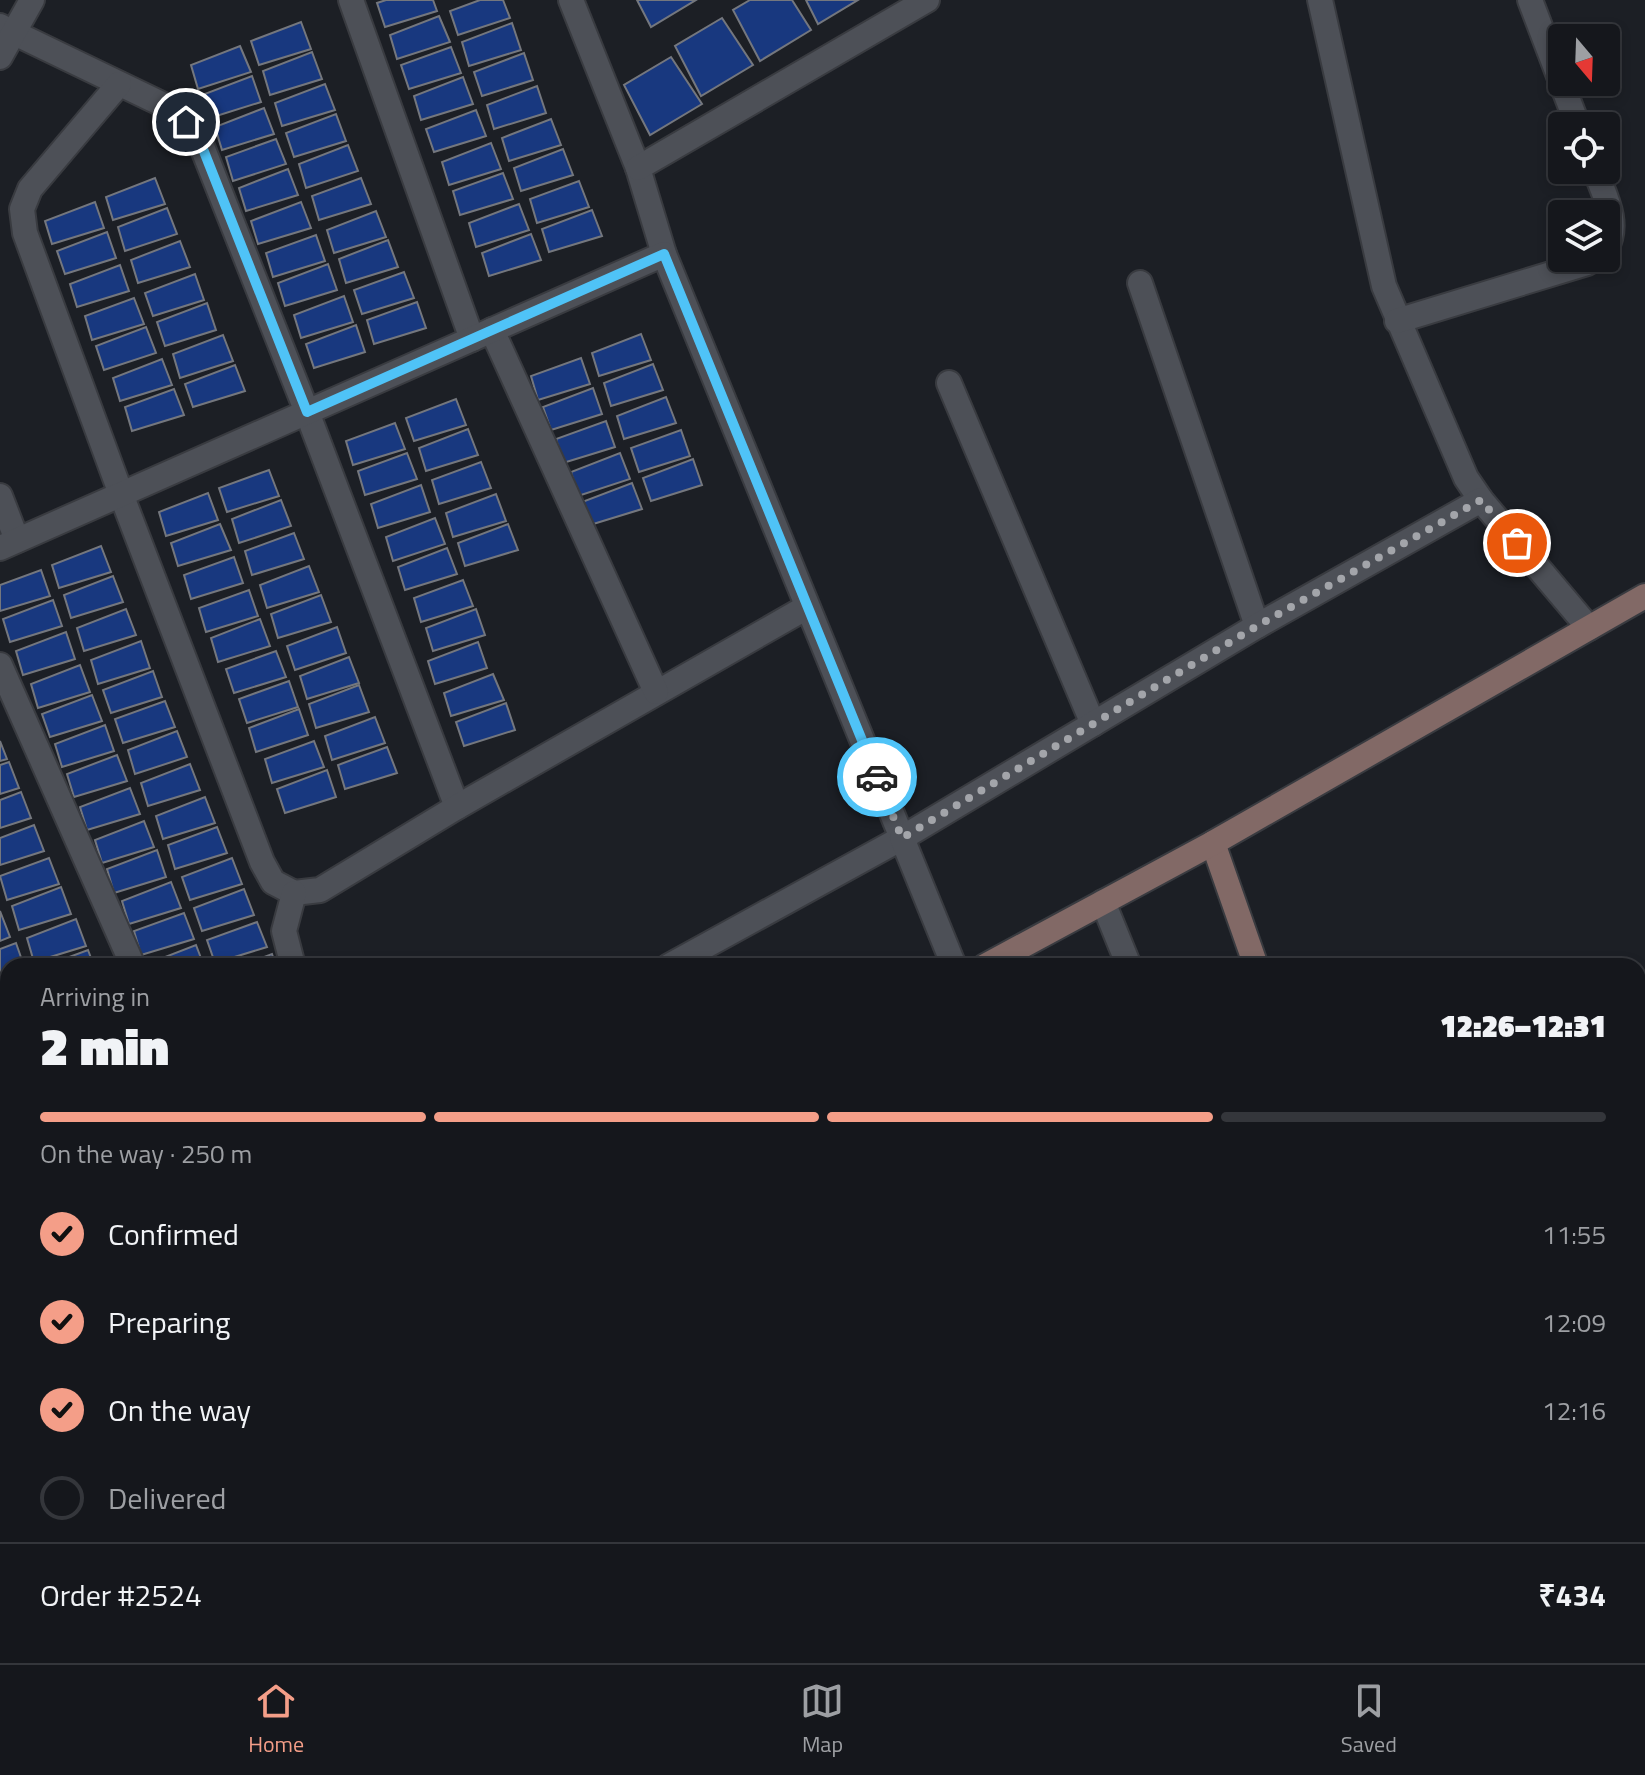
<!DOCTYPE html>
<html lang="en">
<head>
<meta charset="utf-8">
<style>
	body { margin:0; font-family:"Titillium Web",sans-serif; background:#222429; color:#f1f3f6; height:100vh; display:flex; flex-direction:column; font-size:30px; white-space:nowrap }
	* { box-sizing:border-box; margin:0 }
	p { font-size:26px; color:#9d9fa3 }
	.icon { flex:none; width:44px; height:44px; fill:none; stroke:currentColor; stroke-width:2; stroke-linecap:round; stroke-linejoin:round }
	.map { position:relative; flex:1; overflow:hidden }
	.drawer { position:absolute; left:0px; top:958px; width:1646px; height:706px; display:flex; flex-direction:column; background:#15171c; border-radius:24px 24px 0 0; box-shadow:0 4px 12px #0003,0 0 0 2px #34363b }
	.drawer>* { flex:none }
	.needle { width:52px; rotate:161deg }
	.buttons { position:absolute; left:1548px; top:24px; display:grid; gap:16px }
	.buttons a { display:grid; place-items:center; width:72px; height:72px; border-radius:8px; background:#15171c; box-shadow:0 4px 12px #0003,0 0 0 2px #34363b; font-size:40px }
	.pin { position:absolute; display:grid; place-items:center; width:68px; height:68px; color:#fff; margin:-34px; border:4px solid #fff; border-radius:50%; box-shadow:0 2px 8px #0007 }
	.courier { position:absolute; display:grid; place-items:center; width:80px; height:80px; margin:-40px; border:6px solid #4fc3f7; border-radius:50%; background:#fff; color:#222; box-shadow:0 2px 10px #0007 }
	.summary em { font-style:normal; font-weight:800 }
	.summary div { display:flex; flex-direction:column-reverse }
	.summary { display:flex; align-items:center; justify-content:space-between; height:136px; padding:0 40px }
	h1 { font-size:52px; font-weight:800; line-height:60px }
	.bar { display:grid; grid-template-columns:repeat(4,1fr); gap:12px 8px; align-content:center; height:96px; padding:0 40px }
	.bar i { height:10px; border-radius:6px; background:#34363b }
	.bar .on { background:#f49e88 }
	.bar p { grid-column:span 4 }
	.line { display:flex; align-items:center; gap:20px; padding:0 40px; border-top:2px solid #34363b }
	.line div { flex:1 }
	ol { padding:0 40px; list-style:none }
	li { display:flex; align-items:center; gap:24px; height:88px }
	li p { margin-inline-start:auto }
	li .icon { padding:8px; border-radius:50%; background:#f49e88; color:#111; stroke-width:4 }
	li:last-child { color:#9d9fa3 }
	li i { width:44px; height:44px; border:4px solid #34363b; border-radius:50% }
	.tabs { display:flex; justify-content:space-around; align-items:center; height:112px; border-top:2px solid #34363b; background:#15171c; font-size:22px; color:#9d9fa3 }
	.tabs a { display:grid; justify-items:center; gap:4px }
	.tabs .on { color:#f49e88 }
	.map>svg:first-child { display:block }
</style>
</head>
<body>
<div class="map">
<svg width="1645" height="1663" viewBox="0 0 1645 1663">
	<rect width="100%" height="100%" fill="#1c1f25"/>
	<!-- building -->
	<g fill="#18387f" stroke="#74777e" stroke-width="2">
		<path d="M386,0H433L437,11L385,27L377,3Z"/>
		<path d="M480,0H503L510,18L458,35L450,11Z"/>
		<path d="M637,0H696L651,27Z"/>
		<path d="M750,0H792L811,30L760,61L733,10Z"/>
		<path d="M806,0H858L818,24Z"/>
		<path d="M439,16L450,42L397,59L390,35Z"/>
		<path d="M722,18L753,65L701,96L675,46Z"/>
		<path d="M301,22L311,49L259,65L251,41Z"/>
		<path d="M512,23L521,50L469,66L462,42Z"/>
		<path d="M240,46L251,72L198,89L191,65Z"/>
		<path d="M451,47L461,73L409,89L401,65Z"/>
		<path d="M312,52L322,79L270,95L263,71Z"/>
		<path d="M524,53L533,80L482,96L474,72Z"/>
		<path d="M671,57L702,104L650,135L624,85Z"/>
		<path d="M252,76L261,102L210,118L202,95Z"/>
		<path d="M463,77L473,104L421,120L414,96Z"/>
		<path d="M325,84L335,110L282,126L275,103Z"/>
		<path d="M537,86L546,113L494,129L487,105Z"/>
		<path d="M264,108L274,134L222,150L215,127Z"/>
		<path d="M476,110L486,136L434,152L426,129Z"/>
		<path d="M336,114L346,141L294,157L286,133Z"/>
		<path d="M551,119L561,145L509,161L502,138Z"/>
		<path d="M276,139L286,164L233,181L226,157Z"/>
		<path d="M491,143L501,169L449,185L442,162Z"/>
		<path d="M348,145L358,171L306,188L299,164Z"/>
		<path d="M563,149L573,175L521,191L514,168Z"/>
		<path d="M288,169L298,195L246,211L239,188Z"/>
		<path d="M503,173L513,199L460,215L453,191Z"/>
		<path d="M155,178L165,204L113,220L106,197Z"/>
		<path d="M361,178L371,204L319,220L312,196Z"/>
		<path d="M579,181L589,207L537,223L530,199Z"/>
		<path d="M95,202L104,228L52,244L45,221Z"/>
		<path d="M301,202L311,228L258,244L251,221Z"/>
		<path d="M519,204L529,230L476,247L469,223Z"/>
		<path d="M167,208L177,234L125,251L118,227Z"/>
		<path d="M592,210L602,236L549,252L542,229Z"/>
		<path d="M376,211L386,237L334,253L327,230Z"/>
		<path d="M107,232L116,258L65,274L57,251Z"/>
		<path d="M531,234L541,260L489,276L482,253Z"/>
		<path d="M316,235L325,261L273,277L266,253Z"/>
		<path d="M388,240L398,267L346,283L339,259Z"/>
		<path d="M180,241L190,267L138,283L131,260Z"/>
		<path d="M328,264L337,290L285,306L278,283Z"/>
		<path d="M120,265L129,291L77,307L70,284Z"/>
		<path d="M404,272L414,298L362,314L354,290Z"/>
		<path d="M195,274L204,300L153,316L145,293Z"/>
		<path d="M344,296L353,322L301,338L294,315Z"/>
		<path d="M134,298L144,324L92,340L85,316Z"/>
		<path d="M417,302L426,328L374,344L367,320Z"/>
		<path d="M207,303L216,330L165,346L157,322Z"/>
		<path d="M356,325L365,352L314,368L306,344Z"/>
		<path d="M146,327L156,353L104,370L96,346Z"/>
		<path d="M641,334L651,360L599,376L592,353Z"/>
		<path d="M223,335L233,361L180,378L173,354Z"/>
		<path d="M581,358L590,384L538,400L531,376Z"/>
		<path d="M162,359L172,385L120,401L113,378Z"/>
		<path d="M653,364L663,390L611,406L604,383Z"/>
		<path d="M235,365L245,391L193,407L185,384Z"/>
		<path d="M593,388L602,414L551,430L543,407Z"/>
		<path d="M174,389L184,415L132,431L125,407Z"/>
		<path d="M666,397L676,423L624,439L617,416Z"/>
		<path d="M456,399L466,425L414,441L406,418Z"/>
		<path d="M606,421L615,447L563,463L556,439Z"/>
		<path d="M395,423L405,449L353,465L346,441Z"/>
		<path d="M468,429L478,455L426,471L419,448Z"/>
		<path d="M681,430L690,456L639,472L631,448Z"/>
		<path d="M407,453L417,479L365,495L358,471Z"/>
		<path d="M620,453L630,479L578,496L571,472Z"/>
		<path d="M693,459L702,485L651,501L643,478Z"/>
		<path d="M481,462L491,488L439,504L432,480Z"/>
		<path d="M269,470L279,496L227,512L219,488Z"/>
		<path d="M632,483L642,509L590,525L582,502Z"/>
		<path d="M421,485L430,512L378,528L371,504Z"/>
		<path d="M208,493L218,520L166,536L159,512Z"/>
		<path d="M496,494L506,521L453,537L446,513Z"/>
		<path d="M281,500L291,526L239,543L232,519Z"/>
		<path d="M435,518L445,544L393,561L386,537Z"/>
		<path d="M220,524L231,550L178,566L171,543Z"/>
		<path d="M508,524L518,550L465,566L458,543Z"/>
		<path d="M294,533L304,559L252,575L245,551Z"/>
		<path d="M101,546L111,572L59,588L52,565Z"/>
		<path d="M447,548L457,574L405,590L398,567Z"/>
		<path d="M234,557L243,583L191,599L184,575Z"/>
		<path d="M309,566L319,592L267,608L260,585Z"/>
		<path d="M41,570L50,596L0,611V585Z"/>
		<path d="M113,576L123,602L71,618L64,595Z"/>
		<path d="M463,580L473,606L421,622L414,598Z"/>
		<path d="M249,590L258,616L206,632L199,608Z"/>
		<path d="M321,595L331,622L278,638L271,614Z"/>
		<path d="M53,600L62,626L10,642L3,619Z"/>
		<path d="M126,609L136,635L84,651L77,628Z"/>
		<path d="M476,609L485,635L433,651L426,628Z"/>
		<path d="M260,619L270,646L218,662L211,638Z"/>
		<path d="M337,627L346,653L295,670L287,646Z"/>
		<path d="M66,632L75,659L23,675L16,651Z"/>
		<path d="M141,641L150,668L98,684L91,660Z"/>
		<path d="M478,642L487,668L435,684L428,661Z"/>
		<path d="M276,651L286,677L234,693L226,669Z"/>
		<path d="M349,657L359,683L307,699L300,676Z"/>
		<path d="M80,665L90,692L38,708L31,684Z"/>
		<path d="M153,671L162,697L111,713L103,690Z"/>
		<path d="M493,674L504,700L451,716L444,693Z"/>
		<path d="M289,681L298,707L247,723L239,699Z"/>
		<path d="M359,685L369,712L316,728L309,704Z"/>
		<path d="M92,695L102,721L50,737L42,714Z"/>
		<path d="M165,701L175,727L123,743L115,719Z"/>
		<path d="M506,703L515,730L464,746L456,722Z"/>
		<path d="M299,709L308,735L256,752L249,728Z"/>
		<path d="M375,717L385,743L332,760L325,736Z"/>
		<path d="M105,725L114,751L62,767L55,744Z"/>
		<path d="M177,731L187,757L135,774L128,750Z"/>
		<path d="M0,741L7,759L0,761Z"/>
		<path d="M314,741L324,767L272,783L265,759Z"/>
		<path d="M387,747L397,773L345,789L338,765Z"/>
		<path d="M117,755L127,781L74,797L67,774Z"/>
		<path d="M9,762L19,788L0,794V765Z"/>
		<path d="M190,764L200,790L148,806L141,783Z"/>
		<path d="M327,770L336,797L285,813L277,789Z"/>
		<path d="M130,788L140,814L87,830L80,807Z"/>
		<path d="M21,792L31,818L0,828V800Z"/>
		<path d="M205,797L215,823L163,839L156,816Z"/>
		<path d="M144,821L154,847L102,863L95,840Z"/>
		<path d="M34,825L44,851L0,865V838Z"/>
		<path d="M217,827L227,853L175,869L168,845Z"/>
		<path d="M157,850L166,877L114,893L107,869Z"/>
		<path d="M49,858L59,884L7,900L0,876Z"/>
		<path d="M232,858L242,884L190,900L182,877Z"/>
		<path d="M171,882L181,908L129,924L122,901Z"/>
		<path d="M61,887L71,914L19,930L12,906Z"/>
		<path d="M244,889L254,915L202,931L194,908Z"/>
		<path d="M0,911L10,937L0,941Z"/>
		<path d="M184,913L194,939L141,955L134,931Z"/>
		<path d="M76,919L86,946L34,962L27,938Z"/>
		<path d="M257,922L267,947L215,963L207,940Z"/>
		<path d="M16,943L24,966H8V975L0,977V949Z"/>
		<path d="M196,945L204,966H148L147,964Z"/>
		<path d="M88,950L94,966H45Z"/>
		<path d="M272,954L276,966H240Z"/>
		<path d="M8,981V1009L0,1011V984Z"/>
		<path d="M8,1019V1046L0,1048V1022Z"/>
	</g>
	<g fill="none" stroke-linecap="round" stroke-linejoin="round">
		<!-- street casing -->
		<g stroke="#393b40" stroke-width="28">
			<g id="street">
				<path d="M351,0L472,339"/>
				<path d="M571,0L638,168L664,254L902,838L669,966"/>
				<path d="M1320,0L1384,286L1466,478L1481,500L1589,628"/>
				<path d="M1530,0L1578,126"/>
				<path d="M0,26L168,107L186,122L201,144L307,412L457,807"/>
				<path d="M0,57L32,0"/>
				<path d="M119,84L30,189L22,209L25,233L121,494L262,862L273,882L294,893L320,890L457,807L807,607"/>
				<path d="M638,168L927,0"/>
				<path d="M1595,170C1605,197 1620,222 1606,249"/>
				<path d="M1140,283L1257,626"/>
				<path d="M1397,321L1587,263L1596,258"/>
				<path d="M492,330L656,692"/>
				<path d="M949,383L1093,724"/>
				<path d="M0,496L17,540"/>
				<path d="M0,548L664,254"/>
				<path d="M0,665L133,966"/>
				<path d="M1103,902L1129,966"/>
				<path d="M293,966L284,931L294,893"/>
				<path d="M954,966L902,838L1257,626L1481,500"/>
				<path d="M1638,1109L1645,1126"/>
				<path d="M0,1127L8,1146"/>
				<path d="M1638,1382L1645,1378"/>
				<path d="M1638,1557L1645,1575"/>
				<path d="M0,1629L8,1656"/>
				<path d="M244,1656L247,1663"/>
				<path d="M365,1656L368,1663"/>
				<path d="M429,1656L430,1663"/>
				<path d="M816,1656L819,1663"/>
				<path d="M1017,1656L1019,1663"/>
				<path d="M1356,1656L1358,1663"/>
				<path d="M694,1663L712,1656"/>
			</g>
		</g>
		<!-- secondary casing -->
		<g stroke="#393b40" stroke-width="28">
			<g id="secondary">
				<path d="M1213,843L1256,966"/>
				<path d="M985,966L1213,843L1645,596"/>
				<path d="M0,1219L8,1224"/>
				<path d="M1493,1656L1495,1663"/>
			</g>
		</g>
		<!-- street -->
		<use href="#street" stroke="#4d5057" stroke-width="24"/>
		<!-- secondary -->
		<use href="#secondary" stroke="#826966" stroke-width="24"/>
	</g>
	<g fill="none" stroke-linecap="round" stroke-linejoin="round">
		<!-- done -->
		<path stroke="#a3a5aa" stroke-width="8" stroke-dasharray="0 14.4" d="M877,777L902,838L1257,626L1481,500L1517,543"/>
		<!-- route -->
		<path stroke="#4fc3f7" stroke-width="10" d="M186,122L201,144L307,412L664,254L877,777"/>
	</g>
</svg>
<div class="buttons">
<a><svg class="needle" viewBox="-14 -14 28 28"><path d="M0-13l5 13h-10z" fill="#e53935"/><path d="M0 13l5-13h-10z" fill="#9d9fa3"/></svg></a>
<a><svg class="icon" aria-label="locate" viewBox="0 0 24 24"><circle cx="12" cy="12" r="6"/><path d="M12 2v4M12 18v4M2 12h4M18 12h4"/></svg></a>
<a><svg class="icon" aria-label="layers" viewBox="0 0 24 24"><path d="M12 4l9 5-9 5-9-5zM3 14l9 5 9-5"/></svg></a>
</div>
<div class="pin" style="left:1517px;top:543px;background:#ea580c"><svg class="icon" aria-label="bag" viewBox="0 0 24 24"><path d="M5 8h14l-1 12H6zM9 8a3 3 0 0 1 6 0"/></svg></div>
<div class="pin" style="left:186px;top:122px;background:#1f2937"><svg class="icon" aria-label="home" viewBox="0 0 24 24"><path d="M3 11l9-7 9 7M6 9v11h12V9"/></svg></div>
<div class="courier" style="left:877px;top:777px"><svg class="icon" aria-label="car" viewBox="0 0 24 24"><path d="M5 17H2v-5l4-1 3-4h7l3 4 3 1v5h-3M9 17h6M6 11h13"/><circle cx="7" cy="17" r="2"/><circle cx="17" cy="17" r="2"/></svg></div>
<section class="drawer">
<div class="summary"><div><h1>2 min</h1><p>Arriving in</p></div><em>12:26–12:31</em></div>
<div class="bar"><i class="on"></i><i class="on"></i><i class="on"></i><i></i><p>On the way · 250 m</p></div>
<ol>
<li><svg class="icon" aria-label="check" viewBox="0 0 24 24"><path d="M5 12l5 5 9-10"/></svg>Confirmed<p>11:55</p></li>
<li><svg class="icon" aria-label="check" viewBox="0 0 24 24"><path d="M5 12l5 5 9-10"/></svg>Preparing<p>12:09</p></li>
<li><svg class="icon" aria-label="check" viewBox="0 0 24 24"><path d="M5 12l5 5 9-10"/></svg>On the way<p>12:16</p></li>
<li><i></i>Delivered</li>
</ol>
<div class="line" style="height:104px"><div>Order #2524</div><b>₹434</b></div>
</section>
</div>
<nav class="tabs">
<a class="on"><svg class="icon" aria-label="home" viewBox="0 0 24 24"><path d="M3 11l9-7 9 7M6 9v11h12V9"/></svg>Home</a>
<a><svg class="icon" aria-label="map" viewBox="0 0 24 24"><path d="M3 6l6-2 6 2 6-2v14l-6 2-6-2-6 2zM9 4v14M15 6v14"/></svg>Map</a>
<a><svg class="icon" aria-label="saved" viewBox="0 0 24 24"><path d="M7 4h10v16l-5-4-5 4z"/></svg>Saved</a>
</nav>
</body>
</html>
